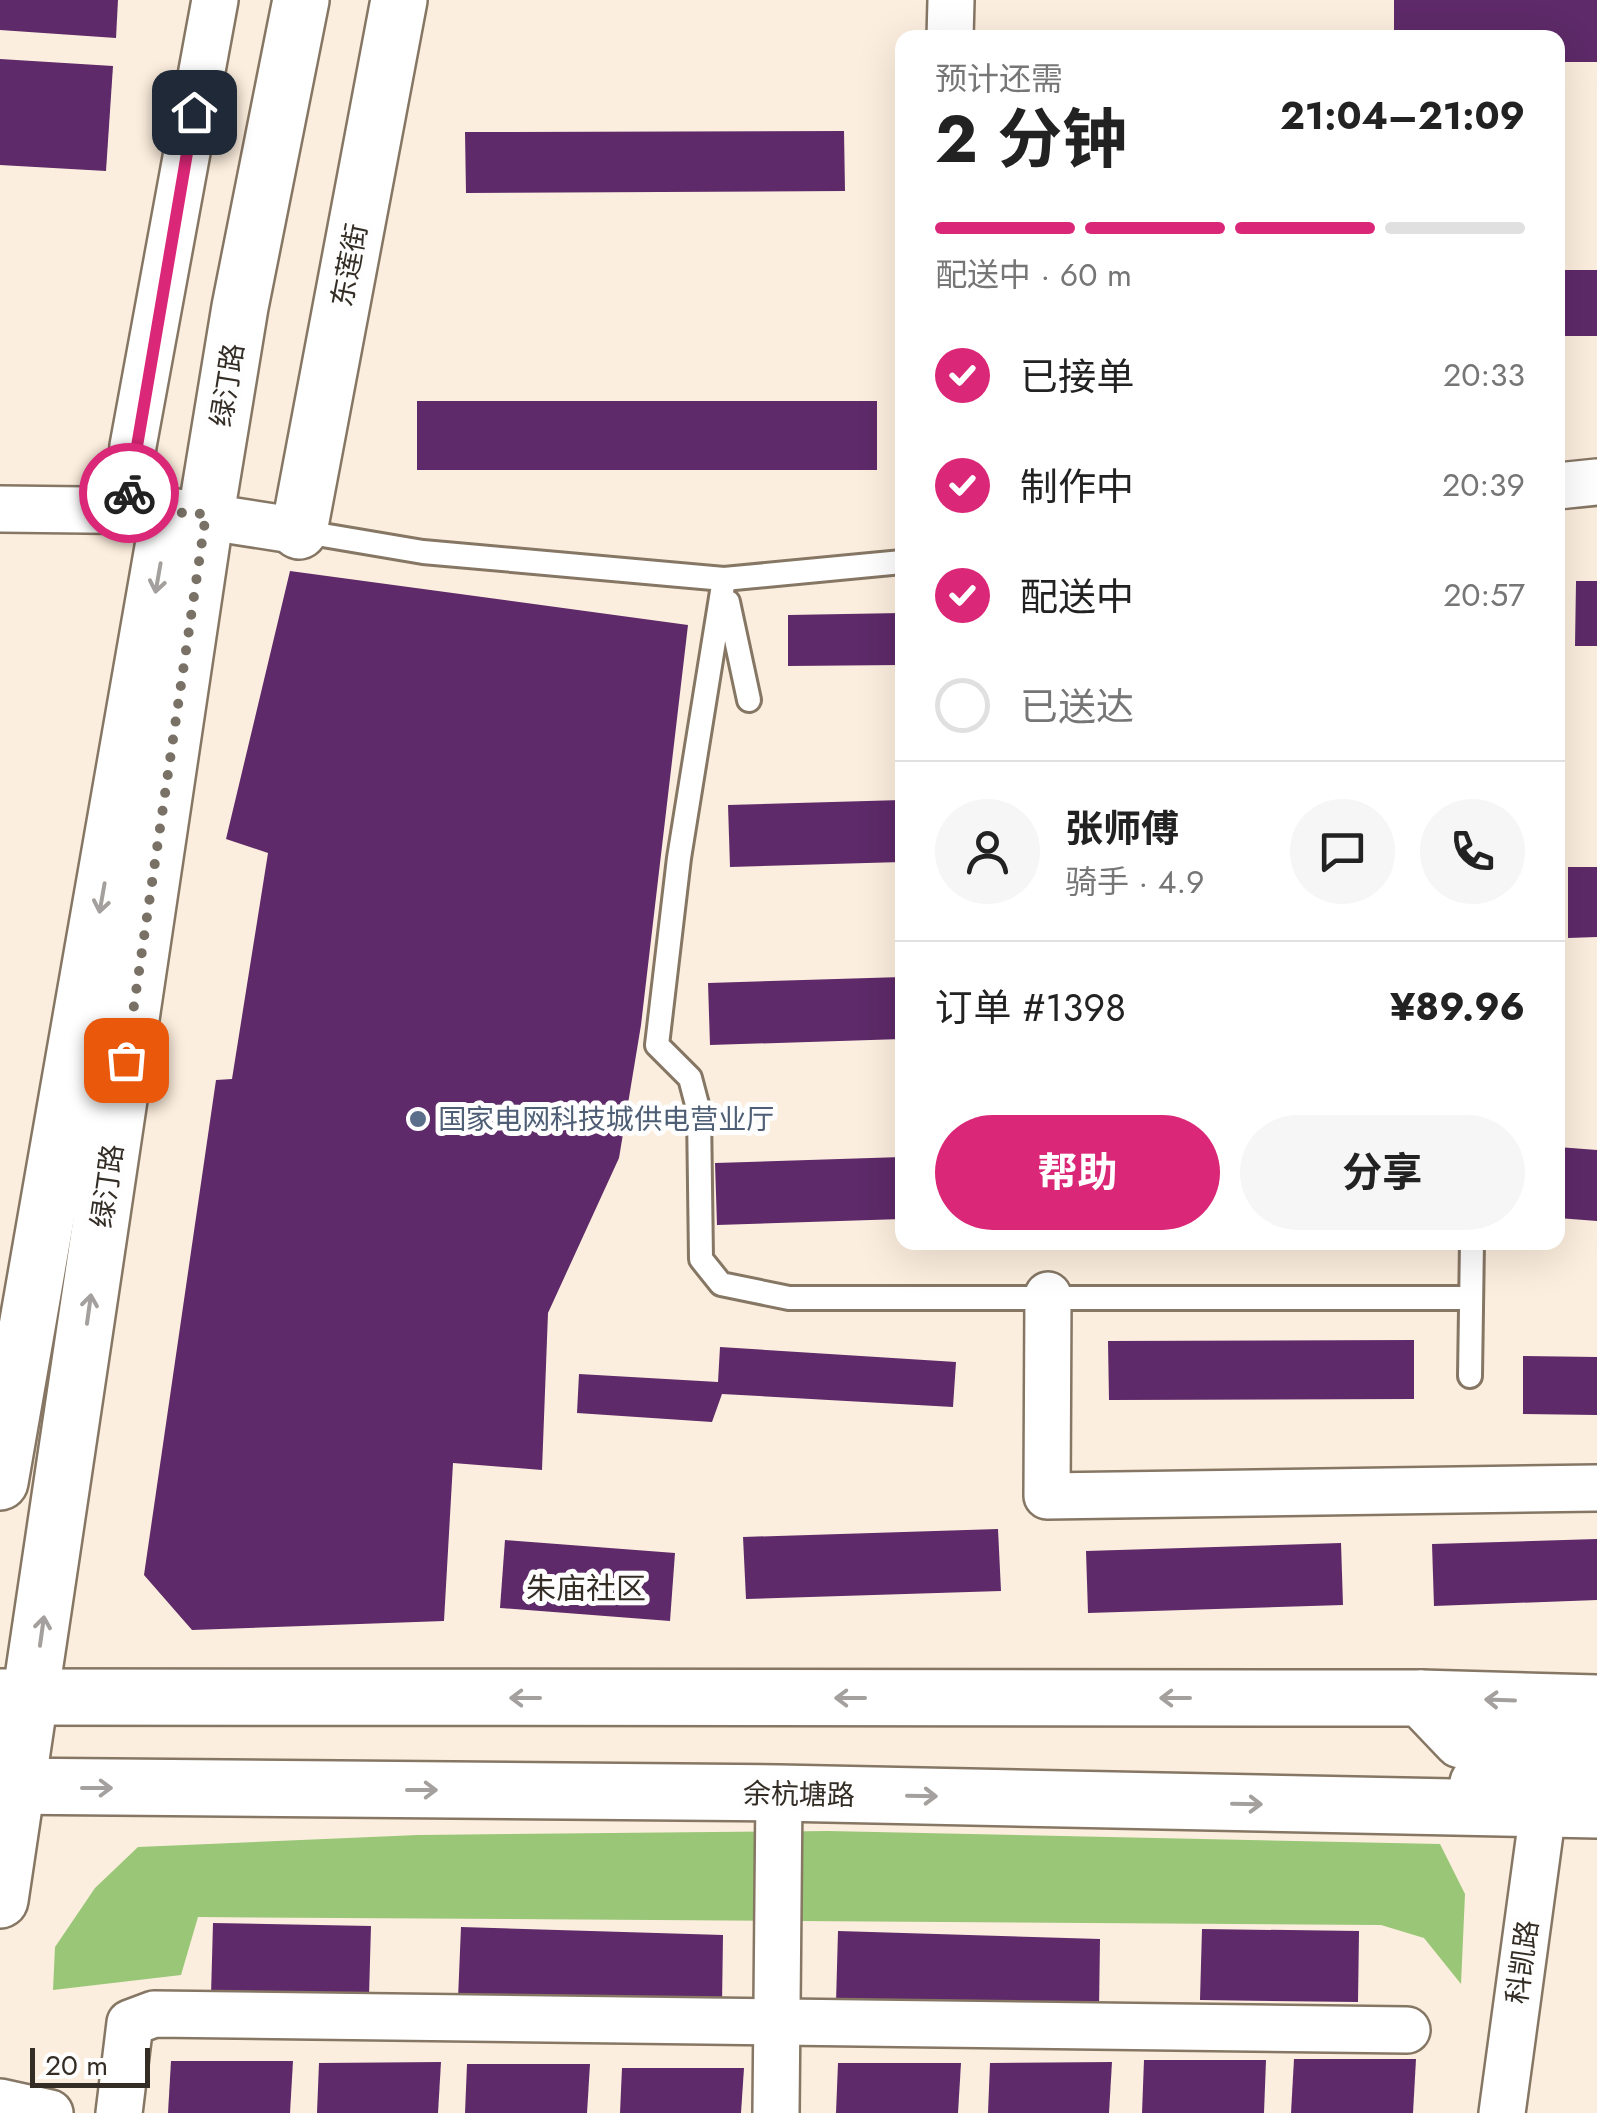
<!DOCTYPE html>
<html lang="zh">
<head>
<meta charset="utf-8">
<style>
	body { margin:0; font-family:Jost,"Noto Sans SC",sans-serif; background:#f6f6f6; color:#222; height:100vh; display:flex; flex-direction:column; font-size:38px; white-space:nowrap }
	* { box-sizing:border-box; margin:0 }
	p { font-size:32px; color:#767676 }
	.icon { flex:none; width:55px; height:55px; fill:none; stroke:currentColor; stroke-width:2; stroke-linecap:round; stroke-linejoin:round }
	.map { position:relative; flex:1; overflow:hidden }
	.details { position:absolute; left:895px; top:30px; width:670px; height:1220px; display:flex; flex-direction:column; background:#fff; border-radius:20px; box-shadow:0 10px 40px #0002 }
	.details>* { flex:none }
	.scale { position:absolute; left:30px; bottom:25px; width:120px; box-sizing:border-box; padding-left:10px; border:5px solid #332d25; border-top:0; font-size:28px; line-height:35px; white-space:nowrap; color:#332d25; -webkit-text-stroke:8px #fefefe; paint-order:stroke }
	.pin { position:absolute; display:grid; place-items:center; width:85px; height:85px; color:#fff; margin:-42px; border-radius:20px; box-shadow:0 5px 15px #0006 }
	.courier { position:absolute; display:grid; place-items:center; width:100px; height:100px; margin:-50px; border:8px solid #db2777; border-radius:50%; background:#fff; color:#222; box-shadow:0 2px 12px #0007 }
	.summary em { font-style:normal; font-weight:700 }
	.summary div { display:flex; flex-direction:column-reverse }
	.summary { display:flex; align-items:center; justify-content:space-between; height:170px; padding:0 40px }
	h1 { font-size:65px; font-weight:700; line-height:75px }
	.bar { display:grid; grid-template-columns:repeat(4,1fr); gap:15px 10px; align-content:center; height:120px; padding:0 40px }
	.bar i { height:12px; border-radius:8px; background:#e0e0e0 }
	.bar .on { background:#db2777 }
	.bar p { grid-column:span 4 }
	.line { display:flex; align-items:center; gap:25px; padding:0 40px; border-top:2px solid #e0e0e0 }
	.line div { flex:1 }
	.round { display:grid; place-items:center; flex:none; width:105px; height:105px; border-radius:52px; background:#f6f6f6 }
	ol { padding:0 40px; list-style:none }
	li { display:flex; align-items:center; gap:30px; height:110px }
	li p { margin-inline-start:auto }
	li .icon { padding:10px; border-radius:50%; background:#db2777; color:#fff; stroke-width:4 }
	li:last-child { color:#767676 }
	li i { width:55px; height:55px; border:5px solid #e0e0e0; border-radius:50% }
	.action { display:flex; gap:20px; margin-top:auto; padding:20px 40px }
	.action a { flex:1; height:115px; border-radius:60px; background:#db2777; color:#fff; font-size:40px; font-weight:700; line-height:115px; text-align:center }
	.action a+a { background:#f6f6f6; color:#222 }
	.map>svg:first-child { display:block }
</style>
</head>
<body>
<div class="map">
<svg width="1597" height="2113" viewBox="0 0 1597 2113">
	<rect width="100%" height="100%" fill="#fceede"/>
	<!-- forest -->
	<path fill="#99c677" d="M828,1831L1440,1844L1465,1894L1461,1984L1424,1938L1381,1925L198,1917L181,1975L53,1990L55,1947L95,1888L138,1847L418,1835Z"/>
	<!-- building -->
	<g fill="#5e2a69">
		<path d="M0,0H118L116,38L0,30Z"/>
		<path d="M1394,0H1597V62H1558V38H1394Z"/>
		<path d="M0,59L113,66L106,171L0,165Z"/>
		<path d="M844,131L845,191L466,193L465,132Z"/>
		<rect x="1558" y="270" width="39" height="66"/>
		<rect x="417" y="401" width="460" height="69"/>
		<path d="M290,571L688,625L641,1025L619,1158L548,1313L542,1470L453,1463L444,1621L192,1630L144,1575L216,1080L232,1079L268,853L226,839Z"/>
		<path d="M1576,581H1597V646H1575Z"/>
		<path d="M902,613V665L788,666V615Z"/>
		<path d="M902,800V862L730,867L728,805Z"/>
		<path d="M1568,867H1597V937L1568,938Z"/>
		<path d="M902,977V1039L710,1045L708,983Z"/>
		<path d="M1558,1147L1597,1150V1221L1558,1218Z"/>
		<path d="M902,1157V1219L717,1225L715,1163Z"/>
		<path d="M1414,1340V1399L1109,1400L1108,1341Z"/>
		<path d="M720,1347L956,1362L953,1407L722,1394L712,1422L577,1413L579,1374L718,1382Z"/>
		<path d="M1523,1356L1597,1357V1415L1523,1414Z"/>
		<path d="M998,1529L1001,1591L746,1599L743,1537Z"/>
		<path d="M1597,1539V1600L1434,1606L1432,1544Z"/>
		<path d="M505,1540L675,1553L670,1621L500,1608Z"/>
		<path d="M1341,1543L1343,1605L1088,1613L1086,1551Z"/>
		<path d="M213,1923L371,1926L369,1996L211,1995Z"/>
		<path d="M461,1927L723,1935L722,2005L458,1999Z"/>
		<path d="M1202,1929L1359,1931L1358,2002L1200,2000Z"/>
		<path d="M838,1931L1100,1939L1099,2010L836,2003Z"/>
		<path d="M1294,2059H1416L1413,2113H1291Z"/>
		<path d="M1144,2060H1266L1264,2113H1142Z"/>
		<path d="M171,2061H293L290,2113H168Z"/>
		<path d="M441,2062L438,2113H317L319,2063Z"/>
		<path d="M1112,2062L1109,2113H988L990,2063Z"/>
		<path d="M838,2063H961L958,2113H836Z"/>
		<path d="M467,2064H590L587,2113H465Z"/>
		<path d="M622,2068H744L741,2113H620Z"/>
	</g>
	<g fill="none" stroke-linecap="round" stroke-linejoin="round">
		<!-- service casing -->
		<g stroke="#867664" stroke-width="28">
			<g id="service">
				<path d="M299,531L423,552L724,579L902,562"/>
				<path d="M724,579L679,858L657,1045L690,1078L699,1112L701,1259L721,1284L789,1298H1469"/>
				<path d="M728,602L749,700"/>
				<path d="M1470,1376L1472,1242"/>
			</g>
		</g>
		<!-- minor casing -->
		<g stroke="#867664" stroke-width="50">
			<g id="minor">
				<path d="M950,38L951,0"/>
				<path d="M1558,486L1597,482"/>
				<path d="M0,509L170,511L299,531"/>
				<path d="M127,510L133,446L215,0"/>
				<path d="M1048,1295L1047,1496L1597,1488"/>
				<path d="M0,2102L50,2113"/>
				<path d="M119,2113L130,2023L154,2014L1407,2030"/>
				<path d="M776,2113L779,1793"/>
				<path d="M1502,2113L1543,1811"/>
			</g>
		</g>
		<!-- tertiary casing -->
		<g stroke="#867664" stroke-width="60">
			<g id="tertiary">
				<path d="M299,531L399,0"/>
				<path d="M1421,1698L1461,1740L1597,1745"/>
				<path d="M1478,1783L1597,1781"/>
			</g>
		</g>
		<!-- secondary casing -->
		<g stroke="#867664" stroke-width="60">
			<g id="secondary">
				<path d="M0,1482L168,519"/>
				<path d="M0,1697L1421,1698L1597,1703"/>
				<path d="M0,1786L779,1793L1597,1810"/>
				<path d="M0,1900L206,514L240,307L301,0"/>
			</g>
		</g>
		<!-- service -->
		<use href="#service" stroke="#fff" stroke-width="22"/>
		<!-- minor -->
		<use href="#minor" stroke="#fff" stroke-width="45"/>
		<!-- tertiary -->
		<use href="#tertiary" stroke="#fff" stroke-width="55"/>
		<!-- secondary -->
		<use href="#secondary" stroke="#fff" stroke-width="55"/>
	</g>
	<!-- one-way arrows -->
	<defs><path id="oneway-shaft" d="M-6 0H5M1.5-3L5.5 0L1.5 3" fill="none" stroke-width="1.6" stroke-linecap="round" stroke-linejoin="round" transform="scale(2.5)"/></defs>
	<g stroke="#a3a09d">
		<use href="#oneway-shaft" transform="translate(158 578) rotate(100)"/>
		<use href="#oneway-shaft" transform="translate(102 898) rotate(100)"/>
		<use href="#oneway-shaft" transform="translate(89 1309) rotate(-82)"/>
		<use href="#oneway-shaft" transform="translate(42 1631) rotate(-82)"/>
		<use href="#oneway-shaft" transform="translate(525 1698) rotate(180)"/>
		<use href="#oneway-shaft" transform="translate(850 1698) rotate(180)"/>
		<use href="#oneway-shaft" transform="translate(1175 1698) rotate(180)"/>
		<use href="#oneway-shaft" transform="translate(1500 1700) rotate(-178)"/>
		<use href="#oneway-shaft" transform="translate(97 1788)"/>
		<use href="#oneway-shaft" transform="translate(422 1790)"/>
		<use href="#oneway-shaft" transform="translate(922 1796) rotate(1)"/>
		<use href="#oneway-shaft" transform="translate(1247 1804) rotate(1)"/>
	</g>
	<g fill="none" stroke-linecap="round" stroke-linejoin="round">
		<!-- done -->
		<path stroke="#797166" stroke-width="10" stroke-dasharray="0 18" d="M126,1060L206,514L127,510L129,493"/>
		<!-- route -->
		<path stroke="#db2777" stroke-width="12" d="M129,493L194,112"/>
	</g>
	<!-- markers -->
	<circle fill="#5c6f8a" stroke="#fefefe" stroke-width="4" cx="418" cy="1119" r="10"/>
	<g text-anchor="middle" stroke-width="10" stroke-linejoin="round" paint-order="stroke">
		<!-- street labels -->
		<g font-size="28" fill="#332d25" stroke="#fefefe">
			<text transform="translate(349 265) rotate(-79)" y="10">东莲街</text>
			<text transform="translate(227 385) rotate(-81)" y="10">绿汀路</text>
			<text transform="translate(107 1186) rotate(-82)" y="10">绿汀路</text>
			<text transform="translate(799 1794) rotate(1)" y="10">余杭塘路</text>
			<text transform="translate(1522 1962) rotate(-82)" y="10">科凯路</text>
		</g>
		<!-- service labels -->
		<g font-size="28" fill="#4e5e75" stroke="#fefefe" text-anchor="start">
			<text x="438" y="1129">国家电网科技城供电营业厅</text>
		</g>
		<!-- neighbourhood labels -->
		<g font-size="30" fill="#332d25" stroke="#fefefe">
			<text x="586" y="1599">朱庙社区</text>
		</g>
	</g>
</svg>
<div class="scale">20 m</div>
<div class="pin" style="left:126px;top:1060px;background:#ea580c"><svg class="icon" aria-label="bag" viewBox="0 0 24 24"><path d="M5 8h14l-1 12H6zM9 8a3 3 0 0 1 6 0"/></svg></div>
<div class="pin" style="left:194px;top:112px;background:#1f2937"><svg class="icon" aria-label="home" viewBox="0 0 24 24"><path d="M3 11l9-7 9 7M6 9v11h12V9"/></svg></div>
<div class="courier" style="left:129px;top:493px"><svg class="icon" aria-label="bike" viewBox="0 0 24 24"><circle cx="6" cy="16" r="4"/><circle cx="18" cy="16" r="4"/><path d="M6 16l4-8h5l3 8M10 8l3 8H6M13 5h3"/></svg></div>
<section class="details">
<div class="summary"><div><h1>2 分钟</h1><p>预计还需</p></div><em>21:04–21:09</em></div>
<div class="bar"><i class="on"></i><i class="on"></i><i class="on"></i><i></i><p>配送中 · 60 m</p></div>
<ol>
<li><svg class="icon" aria-label="check" viewBox="0 0 24 24"><path d="M5 12l5 5 9-10"/></svg>已接单<p>20:33</p></li>
<li><svg class="icon" aria-label="check" viewBox="0 0 24 24"><path d="M5 12l5 5 9-10"/></svg>制作中<p>20:39</p></li>
<li><svg class="icon" aria-label="check" viewBox="0 0 24 24"><path d="M5 12l5 5 9-10"/></svg>配送中<p>20:57</p></li>
<li><i></i>已送达</li>
</ol>
<div class="line" style="height:180px"><a class="round"><svg class="icon" aria-label="person" viewBox="0 0 24 24"><circle cx="12" cy="8" r="4"/><path d="M4 21q1-7 8-7t8 7"/></svg></a><div><b>张师傅</b><p>骑手 · 4.9</p></div><a class="round"><svg class="icon" aria-label="chat" viewBox="0 0 24 24"><path d="M4 5h16v11H9l-5 4z"/></svg></a><a class="round"><svg class="icon" aria-label="phone" viewBox="0 0 24 24"><path d="M5 4h4l2 5-3 2q2 4 5 5l2-3 5 2v4C11 20 4 13 5 4z"/></svg></a></div>
<div class="line" style="height:130px"><div>订单 #1398</div><b>¥89.96</b></div>
<div class="action"><a>帮助</a><a>分享</a></div>
</section>
</div>
</body>
</html>
